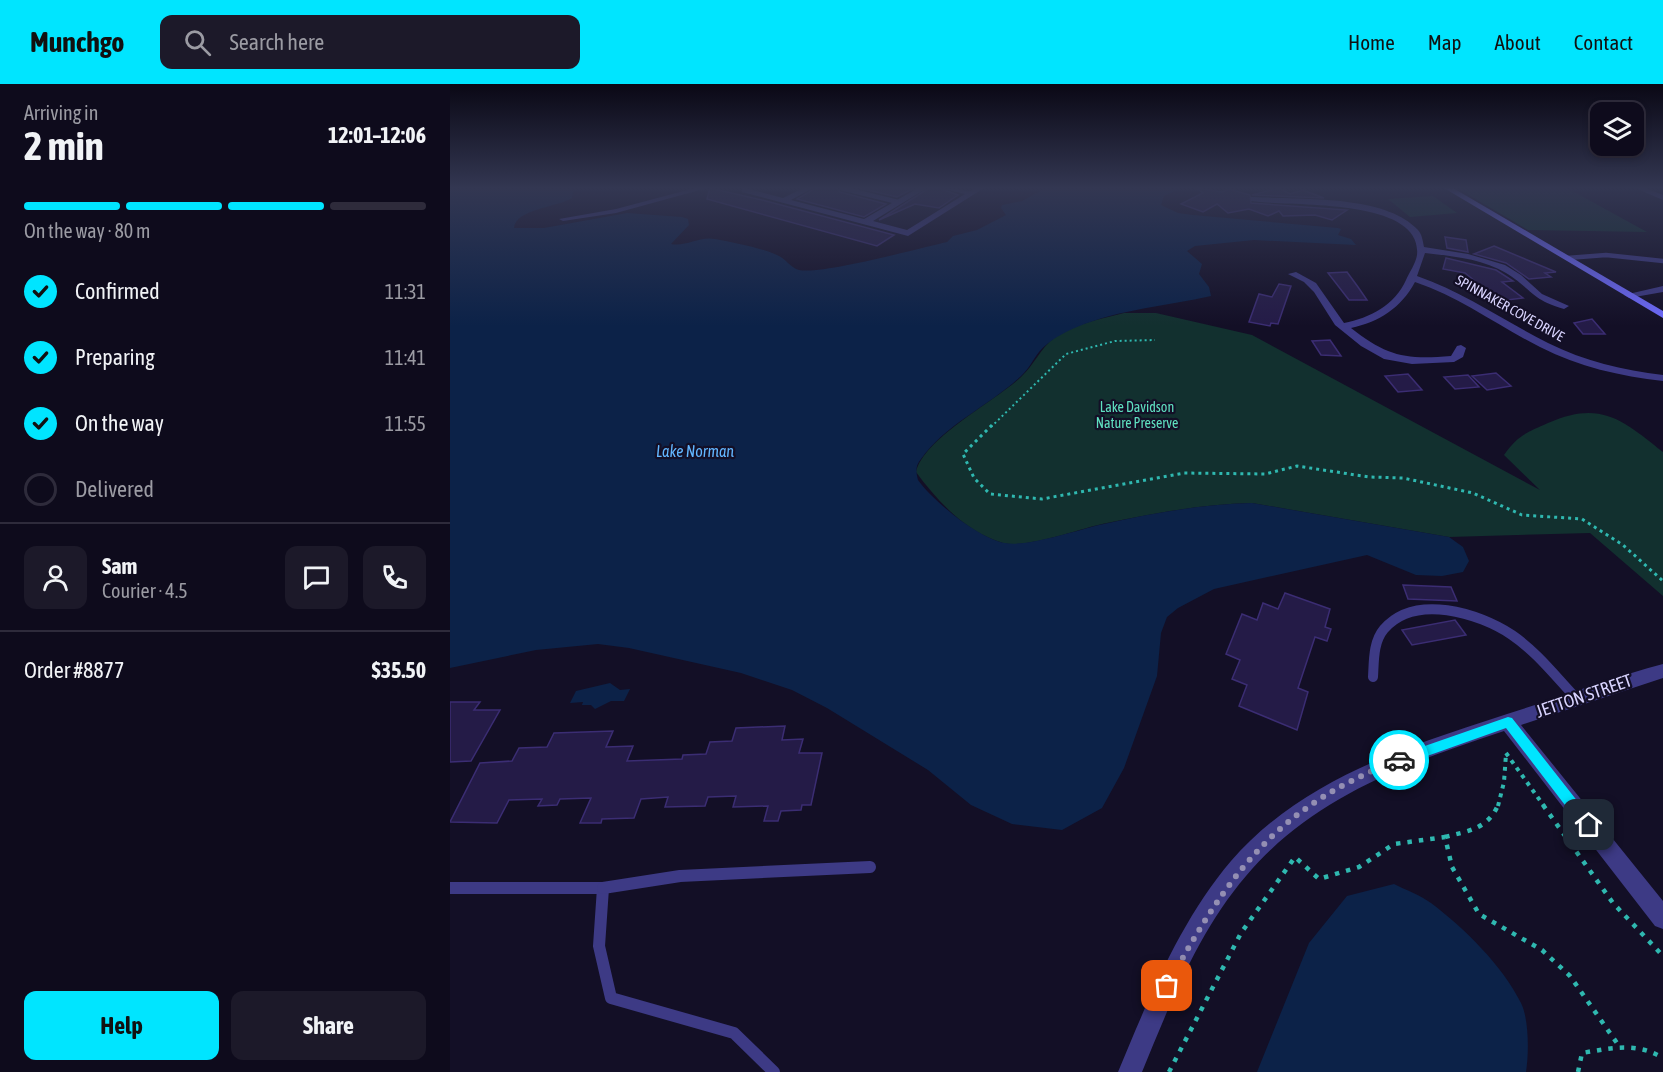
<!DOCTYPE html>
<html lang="en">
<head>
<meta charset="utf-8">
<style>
	body { margin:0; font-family:"Asap Condensed",sans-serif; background:#1c1929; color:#f1f3f6; height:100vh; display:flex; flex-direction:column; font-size:22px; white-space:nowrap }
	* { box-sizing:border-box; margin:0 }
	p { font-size:20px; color:#9b9ba3 }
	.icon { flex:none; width:33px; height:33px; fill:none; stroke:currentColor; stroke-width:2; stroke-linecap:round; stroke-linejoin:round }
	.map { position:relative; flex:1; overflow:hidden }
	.side { display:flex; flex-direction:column; background:#0e0b1c; width:450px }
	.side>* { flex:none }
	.controls { position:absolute; left:1140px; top:18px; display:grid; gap:12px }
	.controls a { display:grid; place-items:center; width:54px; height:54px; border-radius:12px; background:#0e0b1c; box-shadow:0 3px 9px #0003,0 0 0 2px #2e2b3b; font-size:30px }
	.pin { position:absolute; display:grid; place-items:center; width:51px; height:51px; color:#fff; margin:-26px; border-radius:12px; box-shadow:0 3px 9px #0006 }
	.courier { position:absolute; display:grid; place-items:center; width:60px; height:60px; margin:-30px; border:4px solid #00e5ff; border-radius:50%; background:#fff; color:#222; box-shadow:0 2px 8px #0007 }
	.summary em { font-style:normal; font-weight:700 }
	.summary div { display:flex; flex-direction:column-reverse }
	.summary { display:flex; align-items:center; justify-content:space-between; height:102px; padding:0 24px }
	h1 { font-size:39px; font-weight:700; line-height:45px }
	.bar { display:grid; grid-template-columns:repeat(4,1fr); gap:9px 6px; align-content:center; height:72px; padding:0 24px }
	.bar i { height:8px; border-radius:4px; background:#2e2b3b }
	.bar .active { background:#00e5ff }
	.bar p { grid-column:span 4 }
	.line { display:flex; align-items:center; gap:15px; padding:0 24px; border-top:2px solid #2e2b3b }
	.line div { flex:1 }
	.round { display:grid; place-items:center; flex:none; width:63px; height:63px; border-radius:12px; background:#1c1929 }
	ol { padding:0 24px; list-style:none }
	li { display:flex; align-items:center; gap:18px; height:66px }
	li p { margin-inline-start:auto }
	li .icon { padding:6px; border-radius:50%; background:#00e5ff; color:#111; stroke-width:4 }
	li:last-child { color:#9b9ba3 }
	li i { width:33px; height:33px; border:3px solid #2e2b3b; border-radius:50% }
	.button { display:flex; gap:12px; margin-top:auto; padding:12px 24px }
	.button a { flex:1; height:69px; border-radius:12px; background:#00e5ff; color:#111; font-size:24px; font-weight:700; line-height:69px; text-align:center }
	.button a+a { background:#1c1929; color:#f1f3f6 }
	header { display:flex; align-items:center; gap:36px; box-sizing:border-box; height:84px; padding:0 30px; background:#00e5ff; color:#111 }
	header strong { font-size:28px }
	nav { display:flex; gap:33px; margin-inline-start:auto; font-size:21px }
	.search { width:420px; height:54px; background:#1c1929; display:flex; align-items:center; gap:15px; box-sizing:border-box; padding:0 21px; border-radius:12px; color:#9b9ba3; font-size:22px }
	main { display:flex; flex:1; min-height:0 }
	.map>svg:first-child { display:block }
</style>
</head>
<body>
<header>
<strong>Munchgo</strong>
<div class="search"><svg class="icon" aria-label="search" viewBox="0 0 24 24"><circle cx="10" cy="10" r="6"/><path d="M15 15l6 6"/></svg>Search here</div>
<nav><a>Home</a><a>Map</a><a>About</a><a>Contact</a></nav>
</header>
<main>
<section class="side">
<div class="summary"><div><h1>2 min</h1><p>Arriving in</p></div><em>12:01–12:06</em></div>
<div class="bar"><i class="active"></i><i class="active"></i><i class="active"></i><i></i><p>On the way · 80 m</p></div>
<ol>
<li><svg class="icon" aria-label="check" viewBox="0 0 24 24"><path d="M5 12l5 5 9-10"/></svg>Confirmed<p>11:31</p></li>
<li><svg class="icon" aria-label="check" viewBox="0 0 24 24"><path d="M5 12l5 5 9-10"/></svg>Preparing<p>11:41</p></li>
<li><svg class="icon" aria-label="check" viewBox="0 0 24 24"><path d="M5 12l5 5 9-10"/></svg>On the way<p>11:55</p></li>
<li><i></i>Delivered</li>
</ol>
<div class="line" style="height:108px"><a class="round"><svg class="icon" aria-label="person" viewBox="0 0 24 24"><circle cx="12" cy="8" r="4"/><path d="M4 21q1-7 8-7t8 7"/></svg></a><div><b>Sam</b><p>Courier · 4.5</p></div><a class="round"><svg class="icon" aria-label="chat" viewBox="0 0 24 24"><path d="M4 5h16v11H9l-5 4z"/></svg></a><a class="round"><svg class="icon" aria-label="phone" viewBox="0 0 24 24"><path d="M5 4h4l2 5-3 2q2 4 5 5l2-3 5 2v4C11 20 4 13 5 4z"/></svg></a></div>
<div class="line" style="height:78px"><div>Order #8877</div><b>$35.50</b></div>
<div class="button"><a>Help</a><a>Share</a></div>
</section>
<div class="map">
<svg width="1213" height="988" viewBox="0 0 1213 988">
	<rect width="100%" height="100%" fill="#130f26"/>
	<!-- green -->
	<g fill="#12302f">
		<path d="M1007,104H1117L1197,148L1078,146Z"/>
		<path d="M983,112L1007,129L960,133L938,115Z"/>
		<path d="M674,229H706L802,251L1090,406L1054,371C1068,351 1076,349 1098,339C1150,316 1172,335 1213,368V512L1140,449L999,453L802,419C752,420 701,430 652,440C629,445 575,465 553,459C516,448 488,418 466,388C474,354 545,317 571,293C584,281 590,265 604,254C623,240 651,235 674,229Z"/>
	</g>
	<!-- water -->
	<g fill="#0c2248">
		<path d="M0,104H124L122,114C109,123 65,125 64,144H94L177,129L232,133L238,135L239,141L221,160C236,163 249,152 265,155C285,159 309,163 327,171C335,174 341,184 349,186C371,191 470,164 497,158L503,152L527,146L556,131L551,124L552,121L572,117L596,104H731L714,112L711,121L728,129L743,131L888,144L891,145L888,151L901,155L906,161L804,156L745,162L737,167L752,180L749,190L759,203L761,212C717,222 670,225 627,243C613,249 599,256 589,268C582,277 579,285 570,293C539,322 496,340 471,375C465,382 466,388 468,396C483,417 529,455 555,459C577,463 625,447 649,441C698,430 752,420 802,419L999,453L1013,463L1019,477L1013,488L992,492L966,491L917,471L764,505L728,524L717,533L711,549L707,592L674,684L652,724L612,746L562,740L521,721L478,686L377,624L342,606L291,589L179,564L148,560L86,566L0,584Z"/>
		<path d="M160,599L170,606L180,605L174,617H161L145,625L141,621H132L133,618L120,619L126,607Z"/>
		<path d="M944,800C956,806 970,811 981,819C1014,844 1052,881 1071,919C1079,935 1079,970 1076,988H807L859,859L897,812Z"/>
	</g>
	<!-- building -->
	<g fill="#241b47" stroke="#3b2d73" stroke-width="1.5">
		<path d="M260,104L316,117L444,151L427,162L257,115Z"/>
		<path d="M366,104H387L390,108L436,120L414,133L347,115Z"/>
		<path d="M409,104H464L447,113Z"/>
		<path d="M479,104H489L508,111L489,124L465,120L429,136Z"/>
		<path d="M746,104L772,108L779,105L800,111L801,119L897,126L882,136L865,131L833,132L829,127L818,132L799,125L778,129L767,120L753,128L731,120L753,109Z"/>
		<path d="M829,104L840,110L853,106L874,114L802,111Z"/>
		<path d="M995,153L1016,156L1018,168L997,164Z"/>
		<path d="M1044,162L1106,188L1095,189L1101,193L1079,195L1056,179L1024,170Z"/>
		<path d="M996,174L1046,186L1063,197L1052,198L1073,214L1049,217L1015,189L993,185Z"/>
		<path d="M897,188L908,203L917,216H899L878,189Z"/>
		<path d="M829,200L841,202L828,240L821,239L820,242L799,238L809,210L822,213Z"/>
		<path d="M1142,235L1155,250H1133L1124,239Z"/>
		<path d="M880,256L891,272L871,271L862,257Z"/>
		<path d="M1046,289L1061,302L1037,306L1022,292Z"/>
		<path d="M958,290L972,306L948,308L935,292Z"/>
		<path d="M1018,291L1029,303L1005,305L994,293Z"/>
		<path d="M953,501L1001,503L1007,517L958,515Z"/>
		<path d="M835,509L880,525L875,543L881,545L877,557L865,553L848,604L858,608L847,646L789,622L797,601L782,595L790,576L776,570L792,530L807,536L813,519L828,525Z"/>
		<path d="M1005,536L1016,551L962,561L952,546Z"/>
		<path d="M0,618H30L24,626H50L21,677L0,678Z"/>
		<path d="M335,642L332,656L353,655L349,669H372L361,721H352L351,726L331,727L328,737H314L318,722L283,723L286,712L258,713L255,722L215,723L218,713L191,715L184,734L152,735L151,739H130L141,714L110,715L107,721L88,722L92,715L59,716L47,739L0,738L30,679L62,677L69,664L97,663L104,649L163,647L156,663L183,662L177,677L232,675L233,671L256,670L260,658L282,657L286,644Z"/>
	</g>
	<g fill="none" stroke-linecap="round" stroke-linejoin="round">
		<!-- path-far3 -->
		<path stroke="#2fb8b0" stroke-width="2" stroke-dasharray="2 3" stroke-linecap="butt" d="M541,343L616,270L665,257L705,256"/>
		<!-- path-far2 -->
		<path stroke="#2fb8b0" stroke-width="3" stroke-dasharray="3 4" stroke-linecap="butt" d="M542,341L513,370L524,394L540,410L592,415L734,389L815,390L847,382L919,393L953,394L1023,409L1072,431L1132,435L1173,461L1213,497"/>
		<!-- path-far1 -->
		<g stroke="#2fb8b0" stroke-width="4" stroke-dasharray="4 5" stroke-linecap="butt">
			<path d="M1056,669L1094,722"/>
			<path d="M1048,722L1054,698L1056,670"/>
		</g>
		<!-- path -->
		<g stroke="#2fb8b0" stroke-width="4.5" stroke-dasharray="4.5 7" stroke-linecap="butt">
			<path d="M1093,721L1163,819L1213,872"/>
			<path d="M995,753C1018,747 1038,745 1048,721"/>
			<path d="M719,988L791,849L845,773L869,795L909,783L944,760L995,753L1002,783L1029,830L1092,866L1120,892L1169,962"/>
			<path d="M1128,988L1132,969C1161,964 1187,958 1213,974"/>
		</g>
		<!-- lane-far2 -->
		<g stroke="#3d3a85" stroke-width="4.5">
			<path d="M391,104L448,118"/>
			<path d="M1117,174L1156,171L1213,177"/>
		</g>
		<!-- lane-far1 -->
		<path stroke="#3d3a85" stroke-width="10" d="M923,593C924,577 923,558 934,545C965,509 1029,529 1062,551C1087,568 1106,593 1127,615"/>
		<!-- lane -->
		<g stroke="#3d3a85" stroke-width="12">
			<path d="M0,804H153L149,862L161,914L284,949L324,988"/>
			<path d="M153,804L230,792L420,783"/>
		</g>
		<!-- street -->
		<g fill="#3d3a85" fill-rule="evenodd">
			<path d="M245,104H257L166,129L113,137L109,135L166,125Z"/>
			<path d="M295,104L333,114L353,104H363L341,116L414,135L468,104H477L423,137L457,146L515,110L491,104L521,107L525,104H534L458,152L292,108V104Z"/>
			<path d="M1185,104H1195L1213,111V116Z"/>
			<path d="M804,113C850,116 935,110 968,146C972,150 973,158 974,163L1018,170L1055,181L1071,191L1092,210L1119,222L1114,225C1081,216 1081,204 1056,189C1033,175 1002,172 975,169L967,192C1014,208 1054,237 1098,259C1134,277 1173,286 1213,291V297C1170,292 1129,283 1090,263C1048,242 1010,213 965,198C951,224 929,238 901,244C937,272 955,276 1001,272L1007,262L1011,261L1016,264L1013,273L1004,278L962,280L934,275L911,262L885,241L864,208L854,198L838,190L846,188L866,199L894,239C920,234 945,221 956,196C959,189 966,179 967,171C973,112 836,123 801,117V113Z"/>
			<path d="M1213,202V208L1179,214L1174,211Z"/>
			<path d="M1213,580V594L1071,641L1213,817V845L1205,842L1054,647C960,678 862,713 796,792C748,848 720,920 692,988H668C698,916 730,837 781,777C859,687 979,656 1088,620C1130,606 1171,591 1213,580Z"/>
		</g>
		<!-- secondary -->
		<path fill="#6f6bff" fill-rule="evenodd" d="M994,104H1003L1213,227V234Z"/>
	</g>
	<!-- sky -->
	<linearGradient id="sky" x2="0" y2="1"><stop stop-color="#0a0815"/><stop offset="0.43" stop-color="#333752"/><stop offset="1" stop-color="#333752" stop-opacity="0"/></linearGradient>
	<rect width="1213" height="242" fill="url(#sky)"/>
	<!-- route -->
	<path fill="#00e5ff" d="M1058,633L1062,634L1143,737V746H1134L1056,644L949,682L943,676L949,671Z"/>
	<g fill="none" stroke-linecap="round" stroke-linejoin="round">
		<!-- done -->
		<path stroke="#948fb3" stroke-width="6" stroke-dasharray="0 10.8" d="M717,902C778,791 825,723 949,676"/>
	</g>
	<g text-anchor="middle" stroke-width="4.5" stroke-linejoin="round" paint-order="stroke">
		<!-- far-street labels -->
		<g font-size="14" fill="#d9d4ff" stroke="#130f26">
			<text transform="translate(1060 224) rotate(29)" y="5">SPINNAKER COVE DRIVE</text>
		</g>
		<!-- far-park labels -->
		<g font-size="14" fill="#5fe0c0" stroke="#130f26">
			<text x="687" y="328">Lake Davidson<tspan x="687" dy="16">Nature Preserve</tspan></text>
		</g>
		<!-- water labels -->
		<g font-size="16" font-style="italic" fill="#62b6ff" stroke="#130f26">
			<text x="245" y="373">Lake Norman</text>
		</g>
		<!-- near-street labels -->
		<g font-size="18" fill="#d9d4ff" stroke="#130f26">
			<text transform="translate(1134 612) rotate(-19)" y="6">JETTON STREET</text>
		</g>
	</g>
</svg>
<div class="controls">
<a><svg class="icon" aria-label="layers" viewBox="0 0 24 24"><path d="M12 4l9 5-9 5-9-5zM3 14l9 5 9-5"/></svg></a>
</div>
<div class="pin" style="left:717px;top:902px;background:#ea580c"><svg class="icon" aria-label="bag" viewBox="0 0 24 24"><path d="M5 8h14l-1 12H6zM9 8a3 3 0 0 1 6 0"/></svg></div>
<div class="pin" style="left:1139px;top:741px;background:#1f2937"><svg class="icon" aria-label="home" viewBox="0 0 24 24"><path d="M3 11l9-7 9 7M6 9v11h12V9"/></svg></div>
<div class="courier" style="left:949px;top:676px"><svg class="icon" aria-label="car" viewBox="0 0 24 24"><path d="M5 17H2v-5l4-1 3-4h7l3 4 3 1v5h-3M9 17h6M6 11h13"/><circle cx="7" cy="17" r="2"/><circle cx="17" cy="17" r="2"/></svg></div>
</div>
</main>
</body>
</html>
